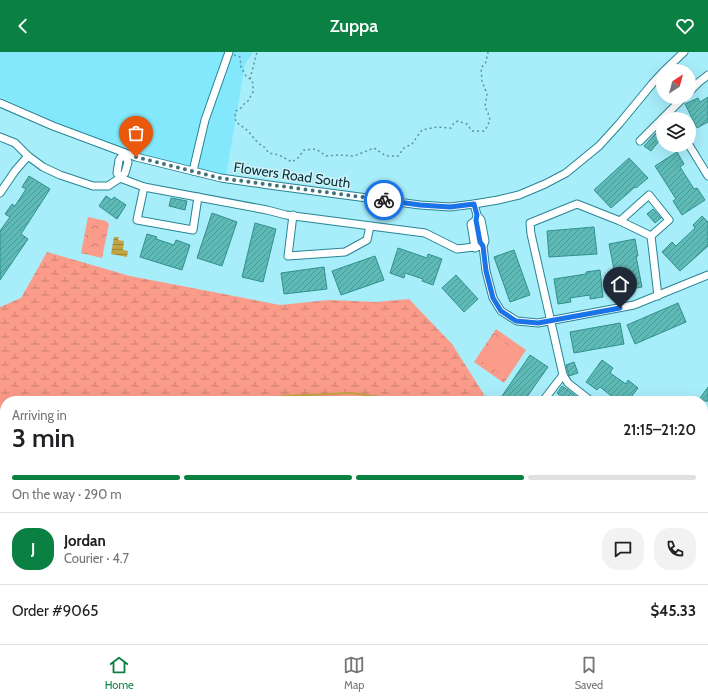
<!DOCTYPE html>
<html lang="en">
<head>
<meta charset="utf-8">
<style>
	body { margin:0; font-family:Cabin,sans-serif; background:#f2f2f2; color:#202124; height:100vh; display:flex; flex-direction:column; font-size:15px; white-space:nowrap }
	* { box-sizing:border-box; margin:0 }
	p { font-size:13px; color:#757577 }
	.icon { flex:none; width:22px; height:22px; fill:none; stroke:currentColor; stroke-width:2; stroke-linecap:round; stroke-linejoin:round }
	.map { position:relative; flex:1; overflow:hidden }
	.side { position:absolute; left:0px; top:344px; width:708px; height:248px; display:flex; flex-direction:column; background:#fff; border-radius:16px 16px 0 0; box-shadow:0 4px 16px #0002 }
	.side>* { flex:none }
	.needle { width:26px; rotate:36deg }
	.buttons { position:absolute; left:656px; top:12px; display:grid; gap:8px }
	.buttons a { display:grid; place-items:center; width:40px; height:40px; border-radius:50%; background:#fff; box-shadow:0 4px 16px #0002; font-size:20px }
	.pin { position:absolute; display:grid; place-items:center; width:34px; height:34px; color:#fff; margin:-41px -17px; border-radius:50% 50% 50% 0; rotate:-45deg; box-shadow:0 0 4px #0007 }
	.pin .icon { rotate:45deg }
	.courier { position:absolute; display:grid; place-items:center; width:40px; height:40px; margin:-20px; border:3px solid #1a73e8; border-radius:50%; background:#fff; color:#222; box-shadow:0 1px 5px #0007 }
	.headline em { font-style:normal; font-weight:600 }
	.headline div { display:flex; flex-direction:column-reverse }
	.headline { display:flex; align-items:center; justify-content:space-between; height:68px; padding:0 12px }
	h1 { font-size:26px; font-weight:600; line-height:30px }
	.bar { display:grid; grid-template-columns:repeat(4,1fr); gap:6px 4px; align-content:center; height:48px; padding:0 12px }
	.bar i { height:5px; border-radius:3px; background:#e0e0e0 }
	.bar .selected { background:#0b8043 }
	.bar p { grid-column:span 4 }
	.line { display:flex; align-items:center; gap:10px; padding:0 12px; border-top:1px solid #e0e0e0 }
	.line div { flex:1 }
	.round { display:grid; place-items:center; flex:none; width:42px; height:42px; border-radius:16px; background:#f2f2f2 }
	header { display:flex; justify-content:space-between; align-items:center; height:52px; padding:0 12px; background:#0b8043; color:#fff; font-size:18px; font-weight:600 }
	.tabs { display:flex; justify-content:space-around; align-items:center; height:56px; border-top:1px solid #e0e0e0; background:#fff; font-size:11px; color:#757577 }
	.tabs a { display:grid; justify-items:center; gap:2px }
	.tabs .selected { color:#0b8043 }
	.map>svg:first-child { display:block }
</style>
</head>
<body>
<header><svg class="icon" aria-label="back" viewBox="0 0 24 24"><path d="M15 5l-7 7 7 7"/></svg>Zuppa<svg class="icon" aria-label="heart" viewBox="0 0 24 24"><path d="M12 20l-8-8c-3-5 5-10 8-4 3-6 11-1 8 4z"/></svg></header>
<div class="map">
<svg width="708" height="592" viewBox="0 0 708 592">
	<defs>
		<pattern id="forest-crowns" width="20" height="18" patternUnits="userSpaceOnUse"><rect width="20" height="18" fill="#fb9b89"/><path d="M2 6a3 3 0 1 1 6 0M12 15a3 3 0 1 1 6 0" fill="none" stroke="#c97f71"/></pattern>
		<pattern id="wetland-marsh" width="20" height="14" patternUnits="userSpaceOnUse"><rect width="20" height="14" fill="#fb9b89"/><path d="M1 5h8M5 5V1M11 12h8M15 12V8" fill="none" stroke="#c97f71"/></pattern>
		<pattern id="water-rules" width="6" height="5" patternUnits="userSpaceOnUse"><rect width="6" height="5" fill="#c3a444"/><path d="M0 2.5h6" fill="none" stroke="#9d863a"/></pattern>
		<pattern id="building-hatch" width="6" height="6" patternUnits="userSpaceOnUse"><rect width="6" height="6" fill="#5ebab6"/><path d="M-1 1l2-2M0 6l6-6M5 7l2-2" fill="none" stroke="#4c9895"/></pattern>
	</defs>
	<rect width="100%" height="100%" fill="#a8edfa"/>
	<!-- built -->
	<path fill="#83e8fb" d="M0,0H253L245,12L226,124L171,113L71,77L0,45Z"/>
	<!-- forest -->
	<g fill="url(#forest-crowns)">
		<path d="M88,165L106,169L109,172L102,206L81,201Z"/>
		<path d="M496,277L526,298L504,331L474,310Z"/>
	</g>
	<!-- wetland -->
	<g fill="url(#wetland-marsh)">
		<path d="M47,200L130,224L280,253L329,248L376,250L409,247L452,292L483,341L487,349H5V415L0,419V255L21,246Z"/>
		<path d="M0,456L5,480V587H27L28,592H0Z"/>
	</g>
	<!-- garden -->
	<g fill="#fb9b89">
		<path d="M497,286L508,293L492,317L481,309Z"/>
		<path d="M510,295L521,302L505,325L495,318Z"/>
	</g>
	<!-- water -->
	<path fill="url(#water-rules)" d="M114,185H119L118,188L124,189L123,198L128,199L127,205L111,202Z"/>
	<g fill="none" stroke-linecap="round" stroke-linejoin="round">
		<!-- stream -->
		<g stroke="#c3a444" stroke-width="2">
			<path d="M261,349L285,344L352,341L406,349"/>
			<path d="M0,370L5,369"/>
			<path d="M674,587L708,590"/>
		</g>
	</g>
	<!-- building -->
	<g fill="url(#building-hatch)" stroke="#30908c">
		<path d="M708,45V70L697,76L685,52L698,46L700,50Z"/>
		<path d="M658,79L663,83V84L651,99L644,94Z"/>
		<path d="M677,100L684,112L680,115L694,137L697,136L705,148L682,163L673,149L676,147L655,114Z"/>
		<path d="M629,106L648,126L636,136L635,135L611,156L594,138Z"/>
		<path d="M29,124L50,137L21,182L28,187L0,228V179L10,165L5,162L12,152L15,154L26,137L22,135Z"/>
		<path d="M106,144L112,148L114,145L126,153L117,167L99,154Z"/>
		<path d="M171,146L187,149L185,158L169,154Z"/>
		<path d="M653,157L661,166L655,171L647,162Z"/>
		<path d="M212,161L237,170L222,214L197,206Z"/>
		<path d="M702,164L708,170V194L680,219L662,200L672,190L676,194L695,176L693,173Z"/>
		<path d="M255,171L276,177L263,230L242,225Z"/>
		<path d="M594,175L597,202L549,205L547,179Z"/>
		<path d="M147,182L157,185L156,187L174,193L176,188L190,193L182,218L140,205Z"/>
		<path d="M635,187L638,204H636L642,235L615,240L612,224L615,223L609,192Z"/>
		<path d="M398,196L427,206L428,202L442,207L433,233L422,229L423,227L405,221L404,226L390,221Z"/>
		<path d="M514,198L530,243L510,250L494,205Z"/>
		<path d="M375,204L384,228L341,243L332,219Z"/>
		<path d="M324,215L327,237L284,242L281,221Z"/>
		<path d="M600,218L603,245L590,247V243L570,246L571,250L558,252L554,227L586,222V220Z"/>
		<path d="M456,223L478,247L464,260L442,236Z"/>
		<path d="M678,251L686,270L635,292L627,273Z"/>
		<path d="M620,271L624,292L574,301L570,280Z"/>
		<path d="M530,303L548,315L524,349H509L502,344Z"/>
		<path d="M602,308L613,316L610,321L626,332L628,328L638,336L628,349H612L614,346L600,335L597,338L586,330Z"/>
		<path d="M574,310L578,321L569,324L566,313Z"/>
		<path d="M562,334L568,338L582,349H567L557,341Z"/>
		<path d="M708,335V349H698Z"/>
	</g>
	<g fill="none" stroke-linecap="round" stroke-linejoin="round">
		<!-- minor casing -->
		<g stroke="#268595" stroke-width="9">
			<g id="minor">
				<path d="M664,19L684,0"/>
				<path d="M689,40L699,30L708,23"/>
				<path d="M0,51L53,74L136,105L221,126L269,133L420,153L450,155L474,152L498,148L519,143L545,132L566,121L599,94L619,72L652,32L663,20"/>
				<path d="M0,85L15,91L28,104L43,115L60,123L93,134H108L120,126L125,121L128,110L124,101L119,108L117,121L120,126L144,135L267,158L286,163L425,181L457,197L483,194L486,219L493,246L501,259L517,269L538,271L634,253L708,223"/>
				<path d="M640,89L684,45"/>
				<path d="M689,93L708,124"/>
				<path d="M193,119L205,68L229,0"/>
				<path d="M144,135L137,168L193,178L198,145"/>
				<path d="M0,141L15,119L28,104"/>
				<path d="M474,152L477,163L481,168L485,189L483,194C478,188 475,171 477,163"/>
				<path d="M293,163L288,204L345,200L367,188L370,174"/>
				<path d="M620,169L649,143L669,168L651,184"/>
				<path d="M651,184L658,244"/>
				<path d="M475,196L471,172L476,168"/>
				<path d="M543,349L563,323"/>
				<path d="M591,349L568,331L563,323L531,182L530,171L577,152L620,169L651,184"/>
				<path d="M703,411L708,404"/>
				<path d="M703,514L708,516"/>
				<path d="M73,587L76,592"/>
				<path d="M221,587L228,592"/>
				<path d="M345,592L349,587"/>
			</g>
		</g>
		<!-- path -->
		<g stroke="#5b929c" stroke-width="1.5" stroke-dasharray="2 3" stroke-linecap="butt">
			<path d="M234,3L240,5L241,15L246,24L250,27L253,31V40L248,49L244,52L240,57L236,59L235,64L236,70L248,79L258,91L264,95L269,101L279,103L292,110L298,106L304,98L316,97L326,104L339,103L354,104L374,96L386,104H398L404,96L412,92L422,78L437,75L451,76L454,71L458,69L467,72L472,79H484L487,75L490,68L488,61L485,55L487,42L482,29L481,16L486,10L488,0"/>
			<path d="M250,27L257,0"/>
		</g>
		<!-- minor -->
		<use href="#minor" stroke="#fff" stroke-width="7"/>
	</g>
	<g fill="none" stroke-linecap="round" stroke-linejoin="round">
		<!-- done -->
		<path stroke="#41737c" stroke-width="4" stroke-dasharray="0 7.2" d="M136,105L220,126L384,148"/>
		<!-- route -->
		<path stroke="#1a73e8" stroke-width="5" d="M384,148L420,153L450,155L474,152L477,163L476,168L480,190L483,194L486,219L493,246L501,259L516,269L538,271L620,256"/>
	</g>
	<g text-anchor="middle" stroke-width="3" stroke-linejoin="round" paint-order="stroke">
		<!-- street labels -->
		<g font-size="14" fill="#093138" stroke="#d3f3fa">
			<text transform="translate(292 123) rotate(8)" y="5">Flowers Road South</text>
		</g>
	</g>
</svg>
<div class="buttons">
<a><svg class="needle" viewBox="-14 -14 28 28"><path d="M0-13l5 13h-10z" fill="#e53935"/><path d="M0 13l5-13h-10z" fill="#757577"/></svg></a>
<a><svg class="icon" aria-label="layers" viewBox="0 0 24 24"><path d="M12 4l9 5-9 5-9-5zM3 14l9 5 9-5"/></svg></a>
</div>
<div class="pin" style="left:136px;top:105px;background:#ea580c"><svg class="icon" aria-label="bag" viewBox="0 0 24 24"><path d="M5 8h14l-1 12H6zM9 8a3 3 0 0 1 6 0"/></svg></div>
<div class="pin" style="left:620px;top:256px;background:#1f2937"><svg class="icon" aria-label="home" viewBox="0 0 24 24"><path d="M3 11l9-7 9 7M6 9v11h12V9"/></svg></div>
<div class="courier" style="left:384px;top:148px"><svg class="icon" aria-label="bike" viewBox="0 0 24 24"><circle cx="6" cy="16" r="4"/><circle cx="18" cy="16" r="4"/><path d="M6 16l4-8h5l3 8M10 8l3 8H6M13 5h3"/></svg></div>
<section class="side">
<div class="headline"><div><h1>3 min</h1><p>Arriving in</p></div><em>21:15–21:20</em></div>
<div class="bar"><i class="selected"></i><i class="selected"></i><i class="selected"></i><i></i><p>On the way · 290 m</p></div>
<div class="line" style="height:72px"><b class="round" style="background:#0b8043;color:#fff">J</b><div><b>Jordan</b><p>Courier · 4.7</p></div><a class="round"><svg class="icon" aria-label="chat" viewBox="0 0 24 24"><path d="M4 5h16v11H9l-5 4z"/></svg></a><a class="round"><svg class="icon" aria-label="phone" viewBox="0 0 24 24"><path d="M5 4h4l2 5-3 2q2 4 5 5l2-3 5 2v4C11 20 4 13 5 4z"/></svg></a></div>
<div class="line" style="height:52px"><div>Order #9065</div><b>$45.33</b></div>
</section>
</div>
<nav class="tabs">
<a class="selected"><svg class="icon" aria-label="home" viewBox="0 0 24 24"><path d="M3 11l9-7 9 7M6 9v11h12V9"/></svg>Home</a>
<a><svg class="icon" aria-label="map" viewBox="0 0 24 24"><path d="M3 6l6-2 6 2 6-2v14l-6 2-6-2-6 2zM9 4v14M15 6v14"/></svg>Map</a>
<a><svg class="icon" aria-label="saved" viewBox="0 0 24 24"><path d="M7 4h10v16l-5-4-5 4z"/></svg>Saved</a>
</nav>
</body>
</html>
